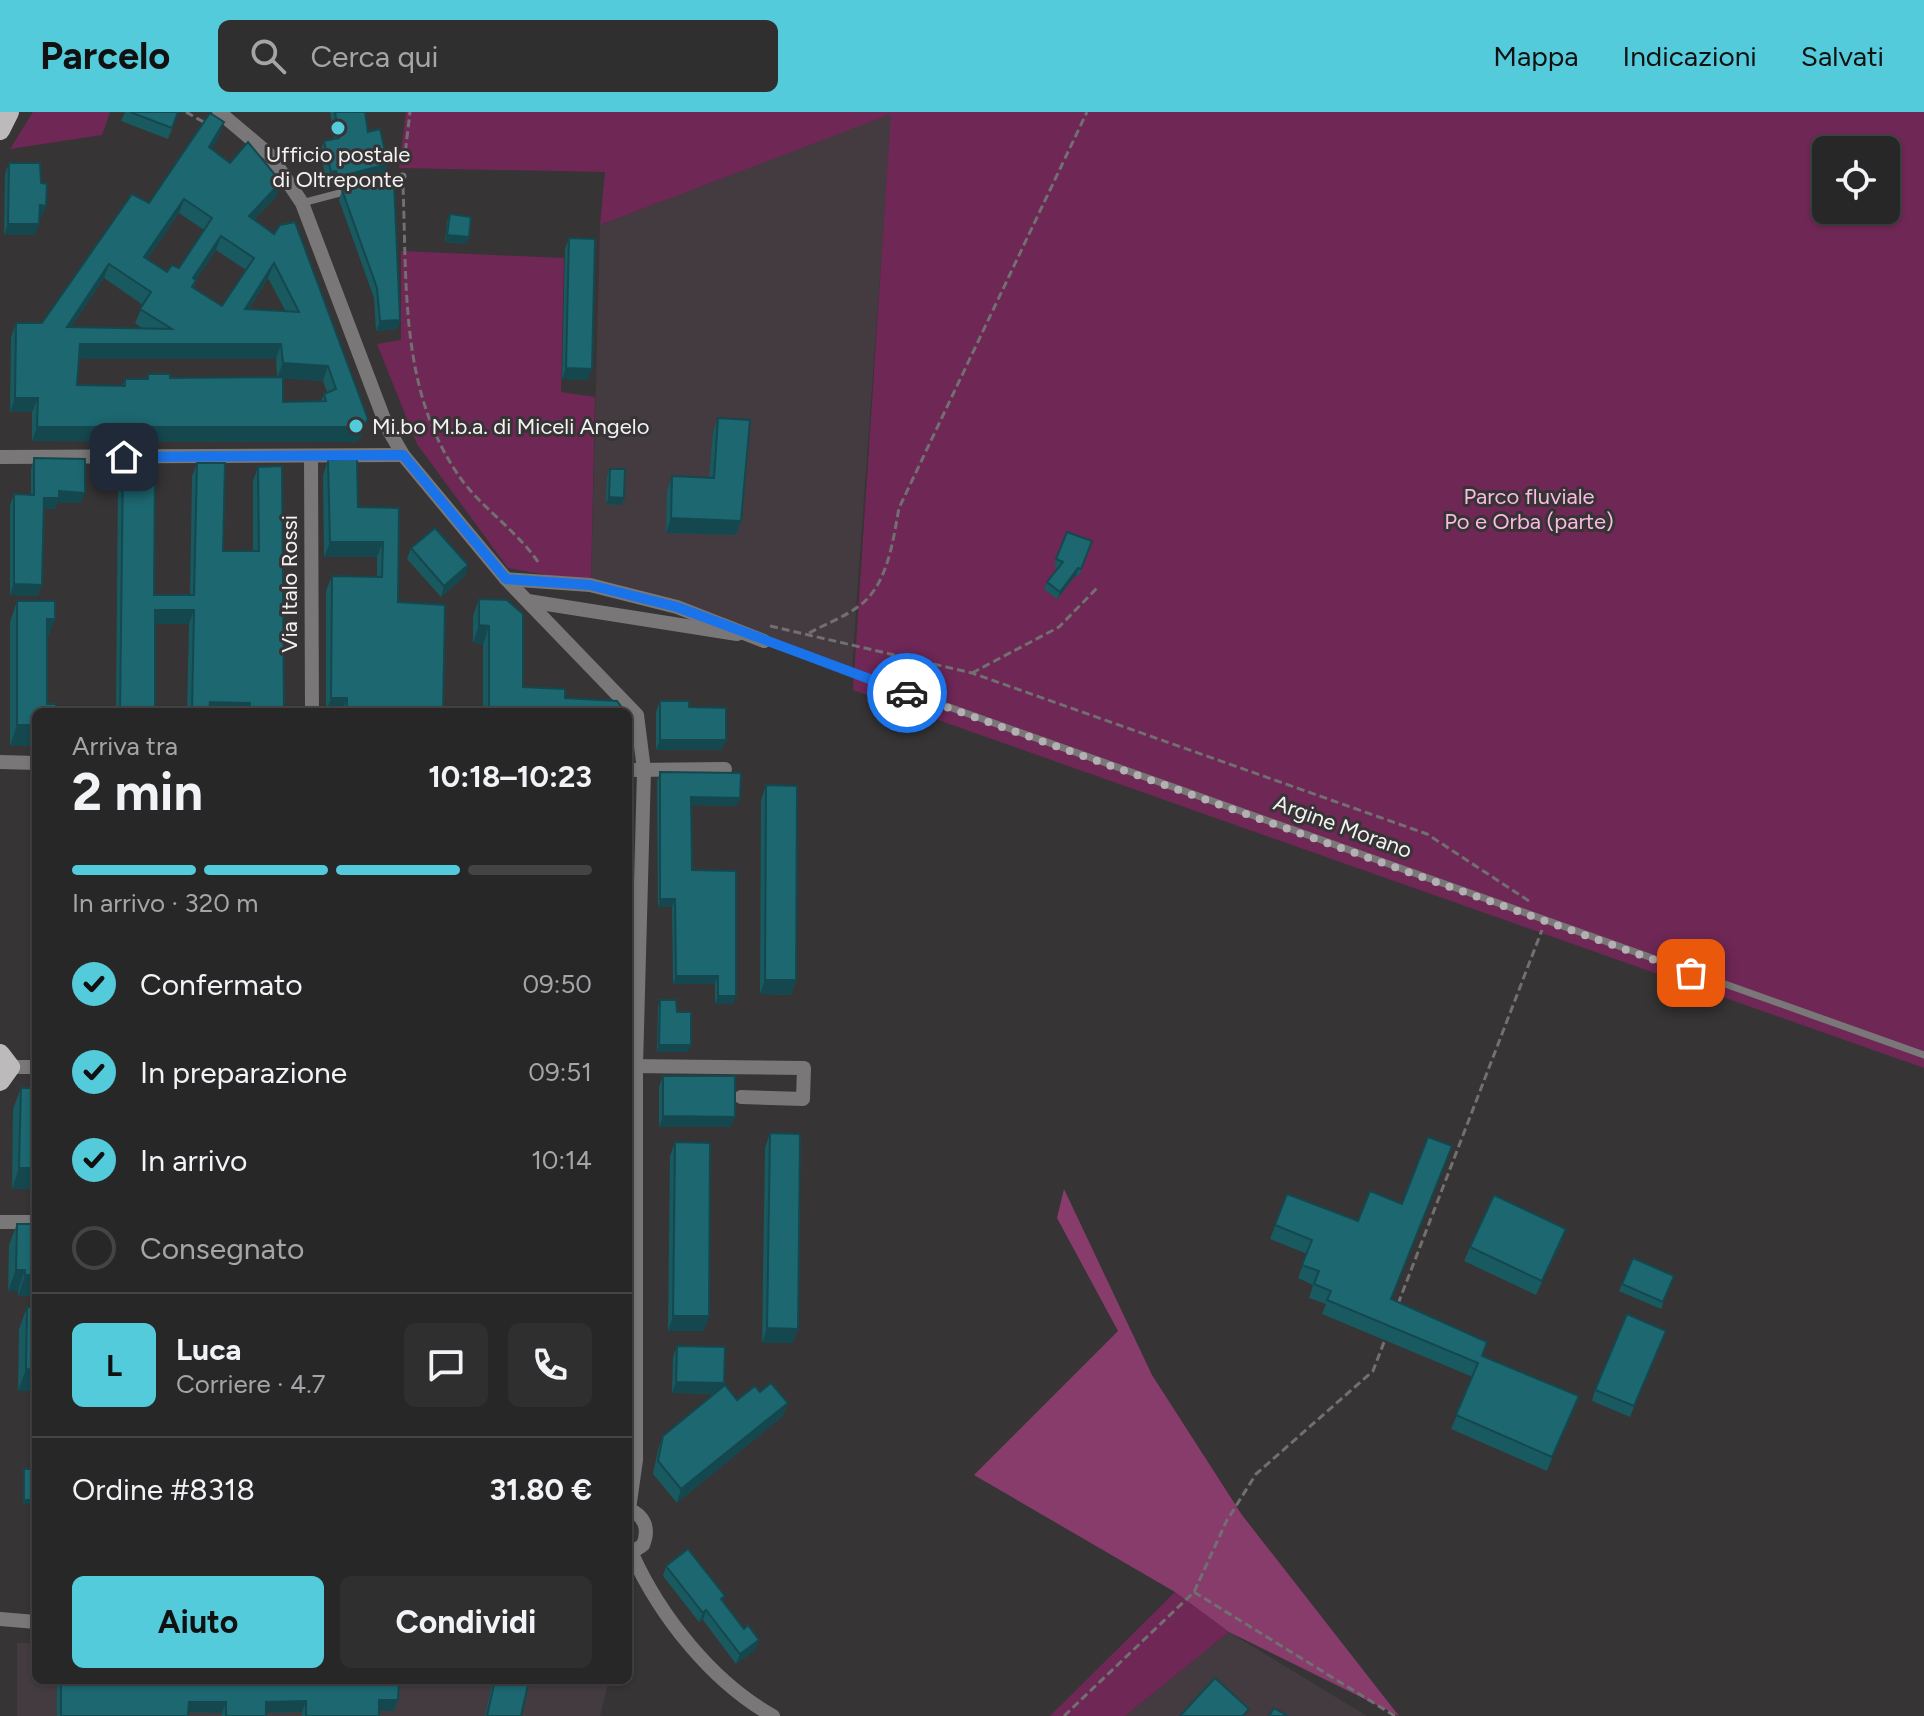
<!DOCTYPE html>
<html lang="it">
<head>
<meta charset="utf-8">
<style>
	body { margin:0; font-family:Figtree,sans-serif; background:#302f30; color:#f1f3f6; height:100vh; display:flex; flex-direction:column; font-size:30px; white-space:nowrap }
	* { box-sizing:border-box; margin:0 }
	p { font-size:26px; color:#a5a5a8 }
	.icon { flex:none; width:44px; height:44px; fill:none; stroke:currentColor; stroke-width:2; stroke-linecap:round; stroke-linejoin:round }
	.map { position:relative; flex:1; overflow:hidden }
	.details { position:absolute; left:32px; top:596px; width:600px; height:976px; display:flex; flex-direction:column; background:#282728; border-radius:12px; box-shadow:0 2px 6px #0004,0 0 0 2px #444445 }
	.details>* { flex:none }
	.fabs { position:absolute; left:1812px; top:24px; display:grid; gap:16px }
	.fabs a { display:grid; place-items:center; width:88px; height:88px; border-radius:12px; background:#282728; box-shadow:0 2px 6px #0004,0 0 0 2px #444445; font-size:40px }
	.pin { position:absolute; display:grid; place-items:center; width:68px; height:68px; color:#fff; margin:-34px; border-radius:16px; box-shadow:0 4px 12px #0006 }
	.courier { position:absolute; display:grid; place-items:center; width:80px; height:80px; margin:-40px; border:6px solid #1a73e8; border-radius:50%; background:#fff; color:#222; box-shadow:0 2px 10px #0007 }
	.headline em { font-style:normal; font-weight:700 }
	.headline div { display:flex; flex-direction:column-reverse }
	.headline { display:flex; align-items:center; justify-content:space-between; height:136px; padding:0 40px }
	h1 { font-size:52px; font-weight:700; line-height:60px }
	.bar { display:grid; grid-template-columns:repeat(4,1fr); gap:12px 8px; align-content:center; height:96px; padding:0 40px }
	.bar i { height:10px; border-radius:6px; background:#444445 }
	.bar .on { background:#53cbdb }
	.bar p { grid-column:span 4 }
	.line { display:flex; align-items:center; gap:20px; padding:0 40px; border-top:2px solid #444445 }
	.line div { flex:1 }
	.round { display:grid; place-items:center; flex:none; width:84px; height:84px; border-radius:12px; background:#302f30 }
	ol { padding:0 40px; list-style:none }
	li { display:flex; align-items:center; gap:24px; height:88px }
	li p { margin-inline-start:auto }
	li .icon { padding:8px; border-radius:50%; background:#53cbdb; color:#111; stroke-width:4 }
	li:last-child { color:#a5a5a8 }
	li i { width:44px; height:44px; border:4px solid #444445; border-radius:50% }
	.action { display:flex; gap:16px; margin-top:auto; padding:16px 40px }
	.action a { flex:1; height:92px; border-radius:12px; background:#53cbdb; color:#111; font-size:32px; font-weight:700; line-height:92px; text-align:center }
	.action a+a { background:#302f30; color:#f1f3f6 }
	header { display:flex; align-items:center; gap:48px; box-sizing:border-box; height:112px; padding:0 40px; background:#53cbdb; color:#111 }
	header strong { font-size:38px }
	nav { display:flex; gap:44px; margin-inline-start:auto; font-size:28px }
	.search { width:560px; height:72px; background:#302f30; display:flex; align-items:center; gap:20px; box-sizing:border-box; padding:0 28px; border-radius:12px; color:#a5a5a8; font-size:30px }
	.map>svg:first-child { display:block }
</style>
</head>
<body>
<header>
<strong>Parcelo</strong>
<div class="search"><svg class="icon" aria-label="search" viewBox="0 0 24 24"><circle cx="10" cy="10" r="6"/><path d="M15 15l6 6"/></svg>Cerca qui</div>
<nav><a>Mappa</a><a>Indicazioni</a><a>Salvati</a></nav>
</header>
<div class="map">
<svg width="1924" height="1604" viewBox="0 0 1924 1604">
	<rect width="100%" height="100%" fill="#363435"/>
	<!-- built -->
	<g fill="#433b40">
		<path d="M892,1L857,483L852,559L591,471L600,113Z"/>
		<path d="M1229,1520L1367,1604H1125Z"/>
		<path d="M17,1531H36V1568H609L600,1604H17Z"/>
	</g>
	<!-- green -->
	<g fill="#6f2756" fill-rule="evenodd">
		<path d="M33,0H110L102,23L10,37Z"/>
		<path d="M406,0H1924V956L853,578L891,2L600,113L605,60L399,56ZM1826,38H1886V98H1826Z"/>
		<path d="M401,139L564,146L561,280L595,285L591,471L508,456L417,332L377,232L401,228Z"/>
		<path d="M1175,1480L1229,1520L1125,1604H1050Z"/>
	</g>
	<!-- forest -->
	<path fill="#873c6c" d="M1064,1077L1152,1263L1242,1403L1399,1604L1229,1520L1175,1480L974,1363L1118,1219L1057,1106Z"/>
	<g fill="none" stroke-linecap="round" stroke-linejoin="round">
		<!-- path -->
		<g stroke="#716f70" stroke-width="3" stroke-dasharray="8 4" stroke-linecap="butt">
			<path d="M186,0L207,12"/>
			<path d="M404,51L410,0"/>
			<path d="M403,75C407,171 400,274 455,358C478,395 517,417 540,453"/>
			<path d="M770,514L972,561L1427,722L1529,789"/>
			<path d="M809,521C825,512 845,505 859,494C888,473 893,428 899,396L1087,0"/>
			<path d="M972,561L1059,515L1097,476"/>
			<path d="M1398,1192L1542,818"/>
			<path d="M1194,1480L1395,1604"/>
			<path d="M1064,1604L1194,1480L1226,1410L1256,1362L1373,1259L1386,1225"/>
		</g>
		<!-- lane -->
		<g stroke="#797778" stroke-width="7">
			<path d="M382,69L403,64"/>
			<path d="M302,91L351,78"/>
			<path d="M764,529L1924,943"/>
		</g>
		<!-- street -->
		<g stroke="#797778" stroke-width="14">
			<path d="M219,0L270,43L302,91L387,315L403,343L506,467L637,603L644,658L636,954V1348L629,1397"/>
			<path d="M311,344L312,600"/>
			<path d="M0,345L403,343"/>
			<path d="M506,467L590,473L677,495L764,529"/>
			<path d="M528,489L737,522"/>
			<path d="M0,650L36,651"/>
			<path d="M628,658L725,657"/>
			<path d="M629,954L804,956L803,987L741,985"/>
			<path d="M10,955H36"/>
			<path d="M0,1110H36"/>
			<path d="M628,1397C644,1403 650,1416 643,1433L628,1443"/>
			<path d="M632,1442C660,1504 712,1570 773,1604"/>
			<path d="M0,1507L36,1510"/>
		</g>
		<!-- primary -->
		<g stroke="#bcbabb" stroke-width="20">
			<path d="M0,18L9,0"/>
			<path d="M0,942L10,955L0,969"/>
		</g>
	</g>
	<!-- wall -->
	<g fill="#195960" fill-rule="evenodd">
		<path d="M125,0H179L168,27L121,9Z"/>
		<path d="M330,0H365L368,20L388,52L384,62L334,76L332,70L327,71L320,40L324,29L334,27Z"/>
		<path d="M219,25L211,37L276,85L254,108L368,307L363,321L357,330L32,329V300H10L11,225L16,211H42L149,91ZM179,101L204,118L179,156L167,160L147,147ZM216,138L246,158L222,194L194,176L196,168ZM104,166L143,193L135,211L143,217L71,215ZM268,166L286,200L249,197ZM79,247H276L277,265L170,266L148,262L146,267H125L122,274L77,273ZM283,266L323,269L327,280L324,282L321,289L283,290Z"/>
		<path d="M9,51L42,105H40L35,123H4L5,62Z"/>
		<path d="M342,78L400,208L397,217L376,219L374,186L339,88Z"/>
		<path d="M450,102L469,125L466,132L445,130L447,110Z"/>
		<path d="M569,126L588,268L562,267L565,137Z"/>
		<path d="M718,306L741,409L736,423L666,421L667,379L672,364L709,366L713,320Z"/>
		<path d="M34,346L81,391L58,390L55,397H43L42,473L38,484L10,483V393L14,382L31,383V357Z"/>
		<path d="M328,348L358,395L399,396L398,490L443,600H326V479L332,464L377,465V445H324L323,363Z"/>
		<path d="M197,351L223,439H253V369L258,355L284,600H187L189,512H155V600H116L118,367L123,353L154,483H190L192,364Z"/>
		<path d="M610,357L622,393L606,392L607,364Z"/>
		<path d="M1067,420L1092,429L1079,464L1076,463L1057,487L1044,477L1047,470L1058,456L1054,454Z"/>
		<path d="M411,436L465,464L441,485L407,447Z"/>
		<path d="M479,487L523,575L623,600H483V532L473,531V504Z"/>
		<path d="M17,489L47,528V592L10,634V510Z"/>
		<path d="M660,589L689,595L722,638H656V600Z"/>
		<path d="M660,660L737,694L691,693L692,758L733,892H715V872H673L672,795H658L657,669Z"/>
		<path d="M766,673L796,868L791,883L760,882L761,688Z"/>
		<path d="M660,888L677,900L688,940H657L658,895Z"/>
		<path d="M663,964L731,1015H659V975Z"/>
		<path d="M21,976L36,1077H12L13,997Z"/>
		<path d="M770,1021L793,1231H762L765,1036Z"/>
		<path d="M675,1030L704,1219H668L670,1044Z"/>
		<path d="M1287,1082L1358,1109L1391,1187L1482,1244L1579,1284L1547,1359L1451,1317L1473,1265L1322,1202L1326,1192L1309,1186L1313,1173L1298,1166L1307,1142L1270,1127Z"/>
		<path d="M17,1112H36V1184H18V1179H8L9,1133Z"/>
		<path d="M1566,1117L1561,1131L1536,1183L1464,1149L1470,1135Z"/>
		<path d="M1633,1146L1674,1164L1661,1197L1619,1179Z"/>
		<path d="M27,1195L36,1196V1286L35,1279H18L19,1217Z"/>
		<path d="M1666,1219L1630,1305L1592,1289L1595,1278Z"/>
		<path d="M677,1234L737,1288L783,1304L677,1391L653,1362L658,1338L663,1324L714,1282L672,1281L673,1245Z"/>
		<path d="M24,1357H36L23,1392V1360Z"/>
		<path d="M666,1454L723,1489L756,1537L736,1552L703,1508L699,1510L663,1464Z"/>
		<path d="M57,1568H399L398,1588L394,1599H379V1604H302V1600L266,1601V1604H222V1601L188,1600V1604H57Z"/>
		<path d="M493,1568H529L521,1604H485Z"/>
	</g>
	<!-- shaded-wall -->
	<g fill="#14484e">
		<path d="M224,10L219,25L204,49L209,35Z"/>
		<path d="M388,52L384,62L334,76L338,65Z"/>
		<path d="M336,59L332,70L327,71L331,60Z"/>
		<path d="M281,70L276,85L243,119L249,104Z"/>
		<path d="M184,87L179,101L139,160L144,145Z"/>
		<path d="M40,93L46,94L42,105L36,104Z"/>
		<path d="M8,112H39L35,123H4Z"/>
		<path d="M447,123L469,125L466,132L445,130Z"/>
		<path d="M221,124L216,138L188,180L193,166Z"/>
		<path d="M274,151L268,166L240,211L245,197Z"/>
		<path d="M109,152L104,166L62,229L67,215Z"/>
		<path d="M400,208L397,217L376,219L380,209Z"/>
		<path d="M80,232H281L276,247H74Z"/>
		<path d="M283,251L328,254L323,269L277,266Z"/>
		<path d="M566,256L592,257L588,268L562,267Z"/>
		<path d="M15,286H38L32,300H10Z"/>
		<path d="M368,307L363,321L357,330L32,329L37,315Z"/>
		<path d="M59,379L85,381L81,391L58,390L55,397H40L44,386Z"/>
		<path d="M609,385L624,386L622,393L606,392Z"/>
		<path d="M671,406L741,409L736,423L666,421Z"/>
		<path d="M330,430H383L377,445H324Z"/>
		<path d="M468,453L465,464L441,485L444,474Z"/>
		<path d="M1078,456L1076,463L1057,487L1060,480Z"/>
		<path d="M14,472L42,473L38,484L10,483Z"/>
		<path d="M155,498H194L189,512H150Z"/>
		<path d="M47,507H55L47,528Z"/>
		<path d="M479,513L489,514L483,532L473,531Z"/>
		<path d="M331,586H347L342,600H326Z"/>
		<path d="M210,590L250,591L247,600H206Z"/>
		<path d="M17,613H36V634H10Z"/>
		<path d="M660,628H726L722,638H656Z"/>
		<path d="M691,685L740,686L737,694L688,693Z"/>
		<path d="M660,787H675L672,795H658Z"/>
		<path d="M676,864H718L715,872H673Z"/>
		<path d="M765,868H796L791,883L760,882Z"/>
		<path d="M718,884H736L733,892H715Z"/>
		<path d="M659,933H691L688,940H657Z"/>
		<path d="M663,1004L735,1005L731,1015H659Z"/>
		<path d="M19,1056H36V1077H12Z"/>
		<path d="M1566,1117L1561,1131L1536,1183L1542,1169Z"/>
		<path d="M16,1158H25L18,1179H8Z"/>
		<path d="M25,1163H36V1184H18Z"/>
		<path d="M673,1204H709L704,1219H668Z"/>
		<path d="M767,1216L798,1217L793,1231H762Z"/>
		<path d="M26,1257L36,1258L35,1279H18Z"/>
		<path d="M676,1270L724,1271L720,1282L672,1281Z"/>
		<path d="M1579,1284L1574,1298L1547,1359L1552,1345Z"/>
		<path d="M788,1291L783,1304L677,1391L681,1377Z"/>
		<path d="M24,1388H36V1392H23Z"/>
		<path d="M706,1498L703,1508L699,1510L703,1501Z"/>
		<path d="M759,1528L756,1537L736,1552L740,1542Z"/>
		<path d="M379,1588H398L394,1599H375Z"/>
		<path d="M306,1589L302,1600L262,1601L266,1590Z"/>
		<path d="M189,1590H226L222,1601L185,1600Z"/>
	</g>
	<!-- building -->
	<g fill="#1d6770" stroke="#14484e" stroke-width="2" fill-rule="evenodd">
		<path d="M130,0H178L172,16Z"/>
		<path d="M335,0H365L368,20L380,17L388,52L338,65L336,59L331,60L324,29L339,26Z"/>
		<path d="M210,1L224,10L209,35L230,51L248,30L281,70L249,104L274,122L280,113L295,110L368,307L362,315H37L38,286H15L16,211H42L132,82L149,91ZM184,87L212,106L179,156L172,153L167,160L144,145ZM221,124L254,146L222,194L192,175L196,168L193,166ZM274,151L299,200L245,197ZM109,152L151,180L140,197L172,217L67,215ZM80,232H281L283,251L328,254L336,277L324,282L326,289L283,290V265L170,266V262H148V267H125V274L77,273Z"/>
		<path d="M9,51H40L41,71L47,72L46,94L40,93L39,112H8Z"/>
		<path d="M390,66L394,70L400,208L380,209L377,176L342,78Z"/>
		<path d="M450,102L471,105L469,125L447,123Z"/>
		<path d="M569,126L595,127L592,257L566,256Z"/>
		<path d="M718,306L750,308L741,409L671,406L672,364L714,366Z"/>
		<path d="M34,346L85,347V381L59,379V386H44L42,473L14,472V382L34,383Z"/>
		<path d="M357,347L358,395L399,396L398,490L445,493L443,600H347V586H331L332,464L382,465L383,430H330L328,348Z"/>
		<path d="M197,351H225L223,439H259L258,355L282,354L284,600H250V591L210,590L209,600H192L194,498H155V600H120L123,353L155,354L154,483H194Z"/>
		<path d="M610,357H625L624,386L609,385Z"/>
		<path d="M435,416L468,453L444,474L411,436Z"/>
		<path d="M1067,420L1092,429L1081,457L1078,456L1060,480L1047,470L1063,450L1056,447Z"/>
		<path d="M479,487L507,488L523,502V575L565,577V586L617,589L623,597V600H489V514L479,513Z"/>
		<path d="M17,489H55V507H47V592H56V600H36V613H17Z"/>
		<path d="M660,589H689V595L726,596V628H660Z"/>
		<path d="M660,660L741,661L740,686L691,685L692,758L736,759V884H718V864H676L675,787H660Z"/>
		<path d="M766,673L797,674L796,868H765Z"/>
		<path d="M660,888H676L677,900H691V933H659Z"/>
		<path d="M663,964H735V1005L663,1004Z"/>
		<path d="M21,976H36V1056H19Z"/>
		<path d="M770,1021L800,1022L798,1217L767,1216Z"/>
		<path d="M1428,1025L1452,1034L1391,1187L1487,1230L1482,1244L1579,1284L1552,1345L1456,1303L1478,1251L1327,1188L1331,1179L1314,1172L1319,1159L1302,1153L1312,1128L1275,1113L1287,1082L1358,1109L1370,1079L1402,1092Z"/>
		<path d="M675,1030L710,1031L709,1204H673Z"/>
		<path d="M628,1057H630L628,1131Z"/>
		<path d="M1494,1083L1566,1117L1542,1169L1470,1135Z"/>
		<path d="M17,1112H36V1163H25V1158H16Z"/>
		<path d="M1633,1146L1674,1164L1663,1190L1622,1172Z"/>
		<path d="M27,1195L36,1196V1258L26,1257Z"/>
		<path d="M1627,1202L1666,1219L1634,1294L1595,1278Z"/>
		<path d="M677,1234L725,1235L724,1271L676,1270Z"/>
		<path d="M771,1271L788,1291L681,1377L658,1349L663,1324L725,1273L737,1288L755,1274L760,1280Z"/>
		<rect x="24" y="1357" width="12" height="31"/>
		<path d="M688,1437L725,1484L721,1487L744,1517L748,1513L759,1528L740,1542L706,1498L703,1501L666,1454Z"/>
		<path d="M1215,1566L1249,1597L1243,1604H1180Z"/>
		<path d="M61,1568H399L398,1588H379V1604H306V1589L266,1590V1604H226V1590H189L188,1604H61Z"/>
		<path d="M495,1568H529L521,1604H487Z"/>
		<path d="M1274,1596L1288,1604H1269Z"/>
	</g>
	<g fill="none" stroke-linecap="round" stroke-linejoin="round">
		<!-- done -->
		<path stroke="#b2b0b0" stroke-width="8" stroke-dasharray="0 14.4" d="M907,581L1691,861"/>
		<!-- route -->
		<path stroke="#1a73e8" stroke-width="10" d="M124,345L403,343L506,467L590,473L677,495L907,581"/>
	</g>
	<!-- markers -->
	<g fill="#53cbdb" stroke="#363435" stroke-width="3">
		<circle cx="338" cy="16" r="8"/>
		<circle cx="356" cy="314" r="8"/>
	</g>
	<g text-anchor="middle" stroke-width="6" stroke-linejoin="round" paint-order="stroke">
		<!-- poi labels -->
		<g font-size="22" fill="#f4f2f3" stroke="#363435">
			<text x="338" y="50">Ufficio postale<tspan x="338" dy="25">di Oltreponte</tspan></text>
			<text x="372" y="322" text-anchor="start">Mi.bo M.b.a. di Miceli Angelo</text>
		</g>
		<!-- park labels -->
		<g font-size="22" fill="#fbbae0" stroke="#363435">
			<text x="1529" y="392">Parco fluviale<tspan x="1529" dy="25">Po e Orba (parte)</tspan></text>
		</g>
		<!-- street labels -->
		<g font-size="22" fill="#f4f2f3" stroke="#363435">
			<text transform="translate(289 472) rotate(-90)" y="8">Via Italo Rossi</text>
			<text transform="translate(1343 714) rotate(20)" y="8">Argine Morano</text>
		</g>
	</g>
</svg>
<div class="fabs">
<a><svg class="icon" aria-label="locate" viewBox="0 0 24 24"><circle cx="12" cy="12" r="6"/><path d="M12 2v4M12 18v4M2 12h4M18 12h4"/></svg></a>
</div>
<div class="pin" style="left:1691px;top:861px;background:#ea580c"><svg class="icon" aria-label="bag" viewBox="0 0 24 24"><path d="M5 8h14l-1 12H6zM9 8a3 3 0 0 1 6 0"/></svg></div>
<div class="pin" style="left:124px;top:345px;background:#1f2937"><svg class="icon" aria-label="home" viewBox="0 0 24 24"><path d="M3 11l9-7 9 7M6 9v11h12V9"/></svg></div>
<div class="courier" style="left:907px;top:581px"><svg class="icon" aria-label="car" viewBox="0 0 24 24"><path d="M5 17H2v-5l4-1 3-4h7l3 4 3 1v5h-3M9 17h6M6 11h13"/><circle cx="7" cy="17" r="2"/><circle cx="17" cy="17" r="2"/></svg></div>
<section class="details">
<div class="headline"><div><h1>2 min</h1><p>Arriva tra</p></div><em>10:18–10:23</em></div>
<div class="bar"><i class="on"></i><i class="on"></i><i class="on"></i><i></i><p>In arrivo · 320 m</p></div>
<ol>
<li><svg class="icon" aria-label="check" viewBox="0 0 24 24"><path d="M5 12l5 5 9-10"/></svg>Confermato<p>09:50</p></li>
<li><svg class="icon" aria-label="check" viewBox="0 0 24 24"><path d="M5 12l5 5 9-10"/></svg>In preparazione<p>09:51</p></li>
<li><svg class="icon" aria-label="check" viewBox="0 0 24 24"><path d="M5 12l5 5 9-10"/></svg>In arrivo<p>10:14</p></li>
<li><i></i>Consegnato</li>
</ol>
<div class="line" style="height:144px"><b class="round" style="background:#53cbdb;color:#111">L</b><div><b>Luca</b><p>Corriere · 4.7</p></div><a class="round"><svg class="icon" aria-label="chat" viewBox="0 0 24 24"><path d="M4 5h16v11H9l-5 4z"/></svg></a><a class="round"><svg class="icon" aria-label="phone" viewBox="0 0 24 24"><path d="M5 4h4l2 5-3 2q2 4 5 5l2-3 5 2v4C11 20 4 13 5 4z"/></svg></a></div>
<div class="line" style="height:104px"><div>Ordine #8318</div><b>31.80 €</b></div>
<div class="action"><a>Aiuto</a><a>Condividi</a></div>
</section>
</div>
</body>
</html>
